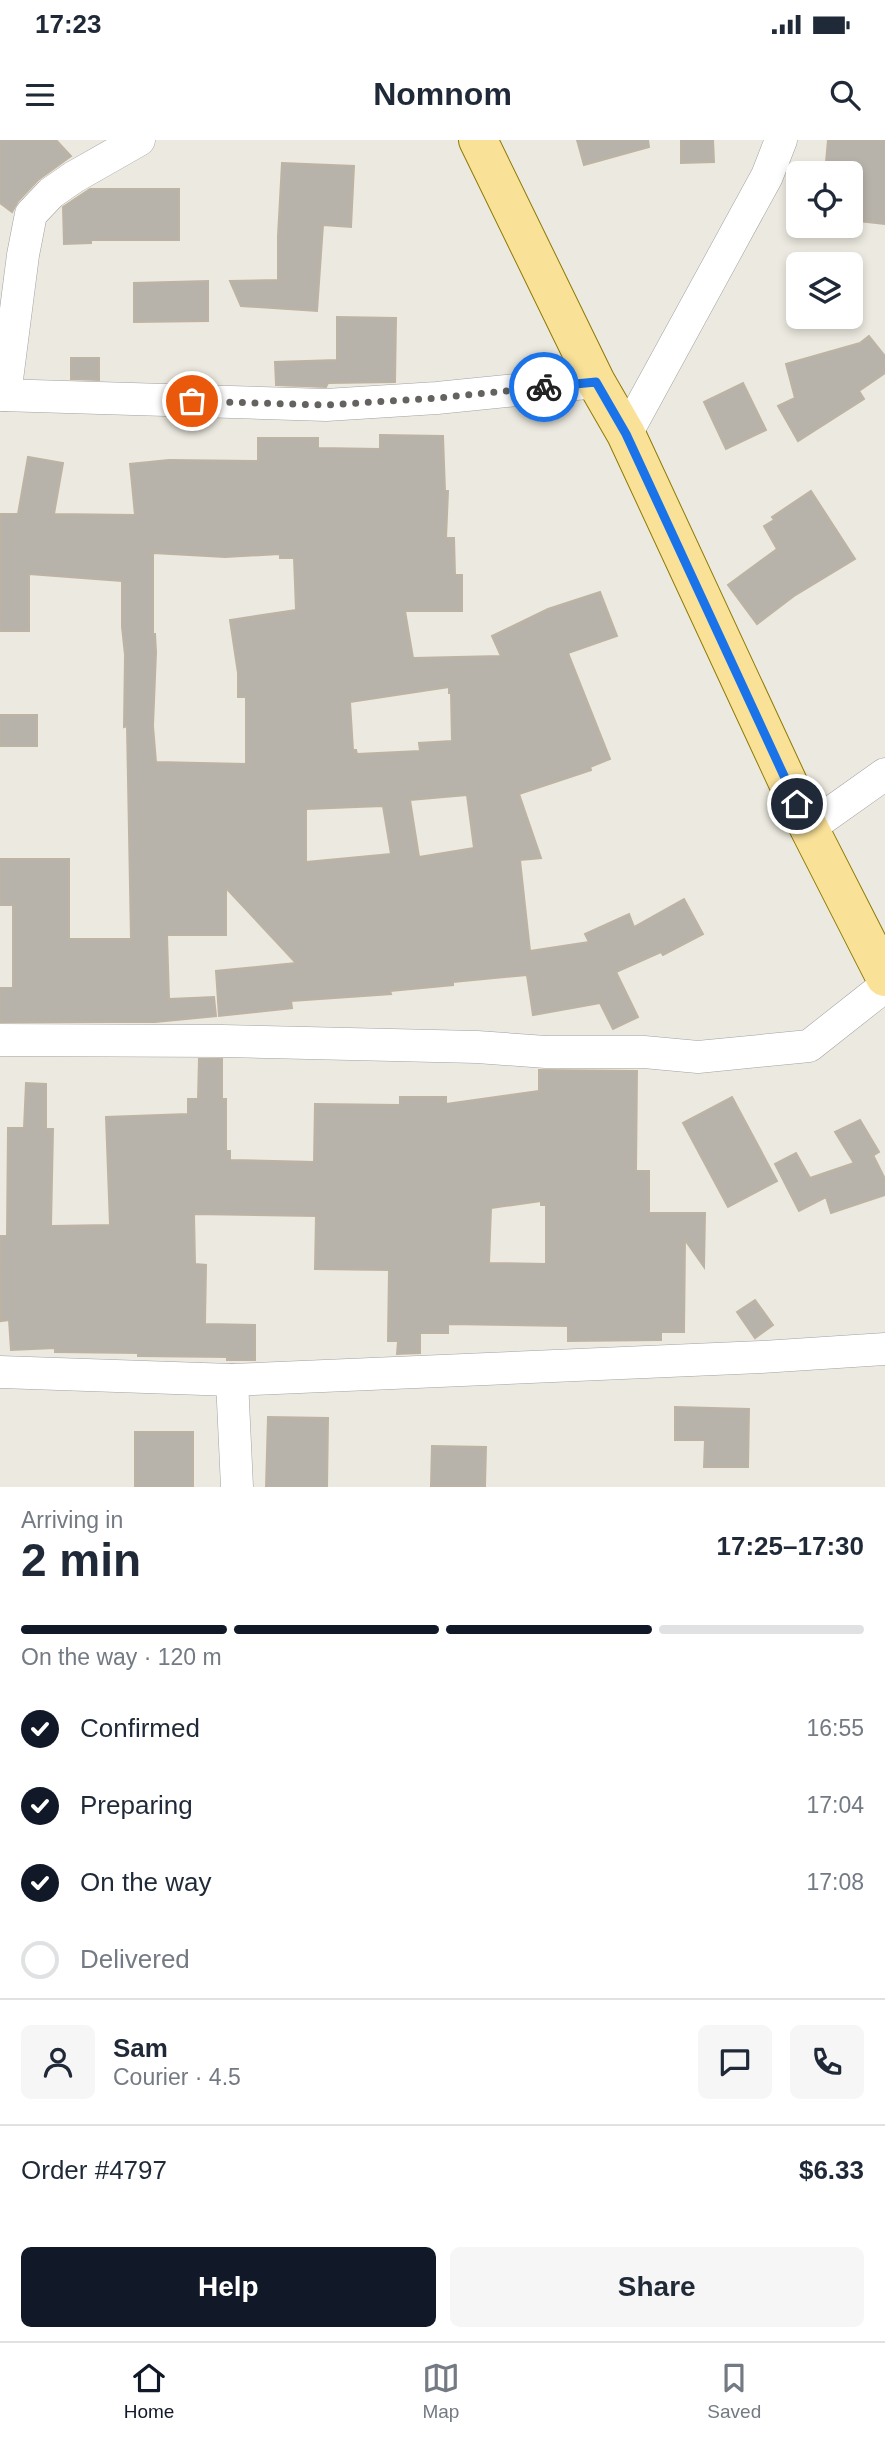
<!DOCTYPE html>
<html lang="en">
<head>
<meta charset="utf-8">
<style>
	body { margin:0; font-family:Arial,sans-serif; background:#f6f6f7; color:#1f2937; height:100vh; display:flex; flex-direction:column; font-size:26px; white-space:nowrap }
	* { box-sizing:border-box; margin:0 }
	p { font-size:23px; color:#747a83 }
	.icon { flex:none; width:38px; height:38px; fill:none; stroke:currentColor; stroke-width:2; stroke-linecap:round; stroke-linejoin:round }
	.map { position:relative; height:1347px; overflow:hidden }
	.sheet { display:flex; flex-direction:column; background:#fff; flex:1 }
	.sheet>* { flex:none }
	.fabs { position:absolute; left:786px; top:21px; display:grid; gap:14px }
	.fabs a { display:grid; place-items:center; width:77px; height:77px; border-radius:10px; background:#fff; box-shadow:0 4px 10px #0003; font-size:35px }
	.pin { position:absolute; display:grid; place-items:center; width:60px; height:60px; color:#fff; margin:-30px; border:4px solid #fff; border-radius:50%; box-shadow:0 2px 7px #0007 }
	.courier { position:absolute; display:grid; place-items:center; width:70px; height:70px; margin:-35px; border:5px solid #1a73e8; border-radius:50%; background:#fff; color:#222; box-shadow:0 2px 9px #0007 }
	.overview em { font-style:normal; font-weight:700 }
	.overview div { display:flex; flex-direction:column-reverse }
	.overview { display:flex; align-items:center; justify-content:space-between; height:119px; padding:0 21px }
	h1 { font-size:46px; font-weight:700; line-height:52px }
	.bar { display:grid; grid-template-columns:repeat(4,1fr); gap:10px 7px; align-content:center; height:84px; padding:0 21px }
	.bar i { height:9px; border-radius:5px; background:#e0e1e3 }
	.bar .selected { background:#111827 }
	.bar p { grid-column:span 4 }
	.line { display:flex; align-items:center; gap:18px; padding:0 21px; border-top:2px solid #e0e1e3 }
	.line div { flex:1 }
	.round { display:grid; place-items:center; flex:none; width:74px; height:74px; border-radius:10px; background:#f6f6f7 }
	ol { padding:0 21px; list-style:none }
	li { display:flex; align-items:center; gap:21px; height:77px }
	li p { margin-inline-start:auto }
	li .icon { padding:7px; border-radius:50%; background:#111827; color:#fff; stroke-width:4 }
	li:last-child { color:#747a83 }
	li i { width:38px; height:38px; border:4px solid #e0e1e3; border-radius:50% }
	.cta { display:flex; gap:14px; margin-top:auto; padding:14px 21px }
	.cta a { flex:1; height:80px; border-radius:10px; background:#111827; color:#fff; font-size:28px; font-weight:700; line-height:80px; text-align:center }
	.cta a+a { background:#f6f6f7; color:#1f2937 }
	.status { display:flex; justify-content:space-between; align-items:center; height:49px; padding:0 35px; background:#fff; direction:ltr }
	.status svg { height:19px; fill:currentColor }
	header { display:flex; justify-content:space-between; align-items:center; height:91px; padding:0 21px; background:#fff; font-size:32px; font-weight:700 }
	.dock { display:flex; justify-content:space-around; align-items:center; height:98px; border-top:2px solid #e0e1e3; background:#fff; font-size:19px; color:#747a83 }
	.dock a { display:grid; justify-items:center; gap:4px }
	.dock .selected { color:#111827 }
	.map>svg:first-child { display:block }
</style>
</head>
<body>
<div class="status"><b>17:23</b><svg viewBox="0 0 49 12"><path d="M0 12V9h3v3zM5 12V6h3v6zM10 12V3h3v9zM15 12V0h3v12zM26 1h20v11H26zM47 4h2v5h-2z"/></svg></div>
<header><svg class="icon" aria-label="menu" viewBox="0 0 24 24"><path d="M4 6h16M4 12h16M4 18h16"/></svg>Nomnom<svg class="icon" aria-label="search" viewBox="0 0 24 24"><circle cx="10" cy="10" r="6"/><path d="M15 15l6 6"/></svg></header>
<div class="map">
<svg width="885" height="1347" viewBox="0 0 885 1347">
	<rect width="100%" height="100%" fill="#eceae0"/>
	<!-- building -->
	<g fill="#b8b3aa" stroke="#bdb3a3" stroke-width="2" fill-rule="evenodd">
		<path d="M0,0H56L71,16L38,40L18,61L12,72L0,63Z"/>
		<path d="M577,0H648L649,7L584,25Z"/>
		<path d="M681,0H713L714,22L681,23Z"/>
		<path d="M828,0H885V84L850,80V33H825Z"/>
		<path d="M282,23L354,26L351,87L323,85L317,171L241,166L230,141L278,140V96Z"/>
		<path d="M90,49H179V100H91V103L64,104L63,67Z"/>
		<path d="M208,141V181L134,182V143Z"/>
		<path d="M337,177L396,178L395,242L328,243L326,247L276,245L275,222L337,220Z"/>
		<path d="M869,196L885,216V233L859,251L864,259L798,301L778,266L795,258L786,224L860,203Z"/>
		<path d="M71,218H99V240L71,239Z"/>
		<path d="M743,243L766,290L726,309L704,262Z"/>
		<path d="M380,295L443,296L445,351H448L446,398H454L455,435H462V471H405L413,518L501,516L492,496L548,469L600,452L617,496L568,513L610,619L590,627L591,630L519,654L541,718L520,720L530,811L589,802L585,794L629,774L634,787L684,759L703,794L663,815L661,812L616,832L638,877L613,889L600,863L533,875L527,835L453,842V845L390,851L391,854L291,861L292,868L219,876L216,831L296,823L226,748V795H167L169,859L214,857L216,876L155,882H0V848H13V765H0V719H69V799H131L127,586L124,587L125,515L122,487V441L29,434V491H0L1,374H18L28,317L63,323L54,374L135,375L130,324L169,320L258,321V298H318V308L380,309ZM153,413L225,417L280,414V418H294L296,470L230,480L238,533V557H246V624L156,622L153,586L156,512L155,494H153ZM449,547V553H451L452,601L419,603L420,611L357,614L356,610H353L350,562ZM467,655L474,708L419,717L410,660ZM383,666L391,714L306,722V669Z"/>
		<path d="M811,351L855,419L794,456L757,484L728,445L777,409L764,386L774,380L772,377Z"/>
		<rect x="0" y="575" width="37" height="31"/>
		<path d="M199,919H222V959H226V1011H230V1020L314,1022L315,964L400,965V957H446V964L539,951V930L637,931L636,1031H649V1073H705L704,1127L685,1100L684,1192H661V1200L568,1201V1186L448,1184V1193H420V1213L397,1214L398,1201H388L389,1130L315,1129L316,1076L194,1074L195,1124L206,1125L205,1184L255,1185V1220H227V1217L138,1216V1213L55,1212V1208L11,1210L9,1180L1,1181L0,1096H7L8,988H24L26,943L46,944V989H53L51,1086L110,1085L106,977L188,974V959H198ZM541,1061V1065H546V1124L489,1123L491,1068Z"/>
		<path d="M732,957L777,1041L728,1067L683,983Z"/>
		<path d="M860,980L879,1012L869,1018L874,1017L885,1039V1055L831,1073L826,1057L799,1071L775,1024L796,1013L810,1038L854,1023L835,992Z"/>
		<path d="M755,1160L773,1185L755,1198L737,1172Z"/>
		<path d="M675,1267L749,1269L748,1327H704L705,1300H675Z"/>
		<path d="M268,1277L328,1278L327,1347H266Z"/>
		<rect x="135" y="1292" width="58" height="55"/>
		<path d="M432,1306L486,1307L485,1346H431Z"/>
	</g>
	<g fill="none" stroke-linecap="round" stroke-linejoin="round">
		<!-- minor casing -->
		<g stroke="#a1a1a1" stroke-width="33">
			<g id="minor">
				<path d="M0,255L326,265L437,258L596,242"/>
				<path d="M5,255L23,115L31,74L51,53L74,37L139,0"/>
				<path d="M626,294L767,36L781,0"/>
				<path d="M809,688L885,634"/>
				<path d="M0,900L223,901L477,907L546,912H644L698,917L809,906L885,846"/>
				<path d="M0,1232L232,1240L761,1217L885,1209"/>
				<path d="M232,1240L237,1347"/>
			</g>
		</g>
		<!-- major casing -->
		<g stroke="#8e7a03" stroke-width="40">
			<path id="major" d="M478,0L596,242L626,294L809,688L885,837"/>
		</g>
		<!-- minor -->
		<use href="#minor" stroke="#fff" stroke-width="32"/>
		<!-- major -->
		<use href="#major" stroke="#f9e198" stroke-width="38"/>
	</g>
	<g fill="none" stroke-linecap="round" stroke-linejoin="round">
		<!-- done -->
		<path stroke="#64635f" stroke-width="7" stroke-dasharray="0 12.6" d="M192,261L326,265L438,258L544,247"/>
		<!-- route -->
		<path stroke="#1a73e8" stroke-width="9" d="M544,247L596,242L626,294L797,664"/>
	</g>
</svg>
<div class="fabs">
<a><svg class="icon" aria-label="locate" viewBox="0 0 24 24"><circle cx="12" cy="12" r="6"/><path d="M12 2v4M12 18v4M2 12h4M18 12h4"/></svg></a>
<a><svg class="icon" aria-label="layers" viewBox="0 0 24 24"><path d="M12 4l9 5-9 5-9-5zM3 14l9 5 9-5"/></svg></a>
</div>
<div class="pin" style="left:192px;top:261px;background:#ea580c"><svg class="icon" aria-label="bag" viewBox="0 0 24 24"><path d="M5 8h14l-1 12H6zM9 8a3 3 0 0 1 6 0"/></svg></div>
<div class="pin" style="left:797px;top:664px;background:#1f2937"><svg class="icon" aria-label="home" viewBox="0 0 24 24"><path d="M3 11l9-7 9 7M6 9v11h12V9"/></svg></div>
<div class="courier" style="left:544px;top:247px"><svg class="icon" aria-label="bike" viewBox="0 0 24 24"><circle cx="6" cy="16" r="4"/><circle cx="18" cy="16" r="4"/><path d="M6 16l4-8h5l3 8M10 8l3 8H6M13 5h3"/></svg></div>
</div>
<section class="sheet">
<div class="overview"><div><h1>2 min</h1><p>Arriving in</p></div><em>17:25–17:30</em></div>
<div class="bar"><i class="selected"></i><i class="selected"></i><i class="selected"></i><i></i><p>On the way · 120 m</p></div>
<ol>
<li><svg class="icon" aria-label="check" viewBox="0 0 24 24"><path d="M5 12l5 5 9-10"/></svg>Confirmed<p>16:55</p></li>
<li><svg class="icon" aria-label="check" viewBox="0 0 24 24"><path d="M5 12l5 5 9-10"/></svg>Preparing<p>17:04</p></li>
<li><svg class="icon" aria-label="check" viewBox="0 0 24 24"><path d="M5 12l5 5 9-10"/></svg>On the way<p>17:08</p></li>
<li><i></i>Delivered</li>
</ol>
<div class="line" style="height:126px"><a class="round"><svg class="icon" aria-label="person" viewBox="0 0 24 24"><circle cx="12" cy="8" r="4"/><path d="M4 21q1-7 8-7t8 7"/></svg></a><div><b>Sam</b><p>Courier · 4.5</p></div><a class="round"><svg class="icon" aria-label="chat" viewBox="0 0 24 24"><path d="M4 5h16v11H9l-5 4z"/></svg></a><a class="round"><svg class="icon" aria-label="phone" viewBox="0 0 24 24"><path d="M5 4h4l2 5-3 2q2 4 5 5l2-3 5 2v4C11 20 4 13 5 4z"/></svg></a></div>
<div class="line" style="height:91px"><div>Order #4797</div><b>$6.33</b></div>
<div class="cta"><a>Help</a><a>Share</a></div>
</section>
<nav class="dock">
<a class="selected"><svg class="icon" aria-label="home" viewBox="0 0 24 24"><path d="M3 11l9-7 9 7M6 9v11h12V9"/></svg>Home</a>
<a><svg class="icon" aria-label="map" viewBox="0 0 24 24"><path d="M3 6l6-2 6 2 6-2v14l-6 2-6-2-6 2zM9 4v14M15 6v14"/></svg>Map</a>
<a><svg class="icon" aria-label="saved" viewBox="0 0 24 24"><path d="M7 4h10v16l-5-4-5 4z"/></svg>Saved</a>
</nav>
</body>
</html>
